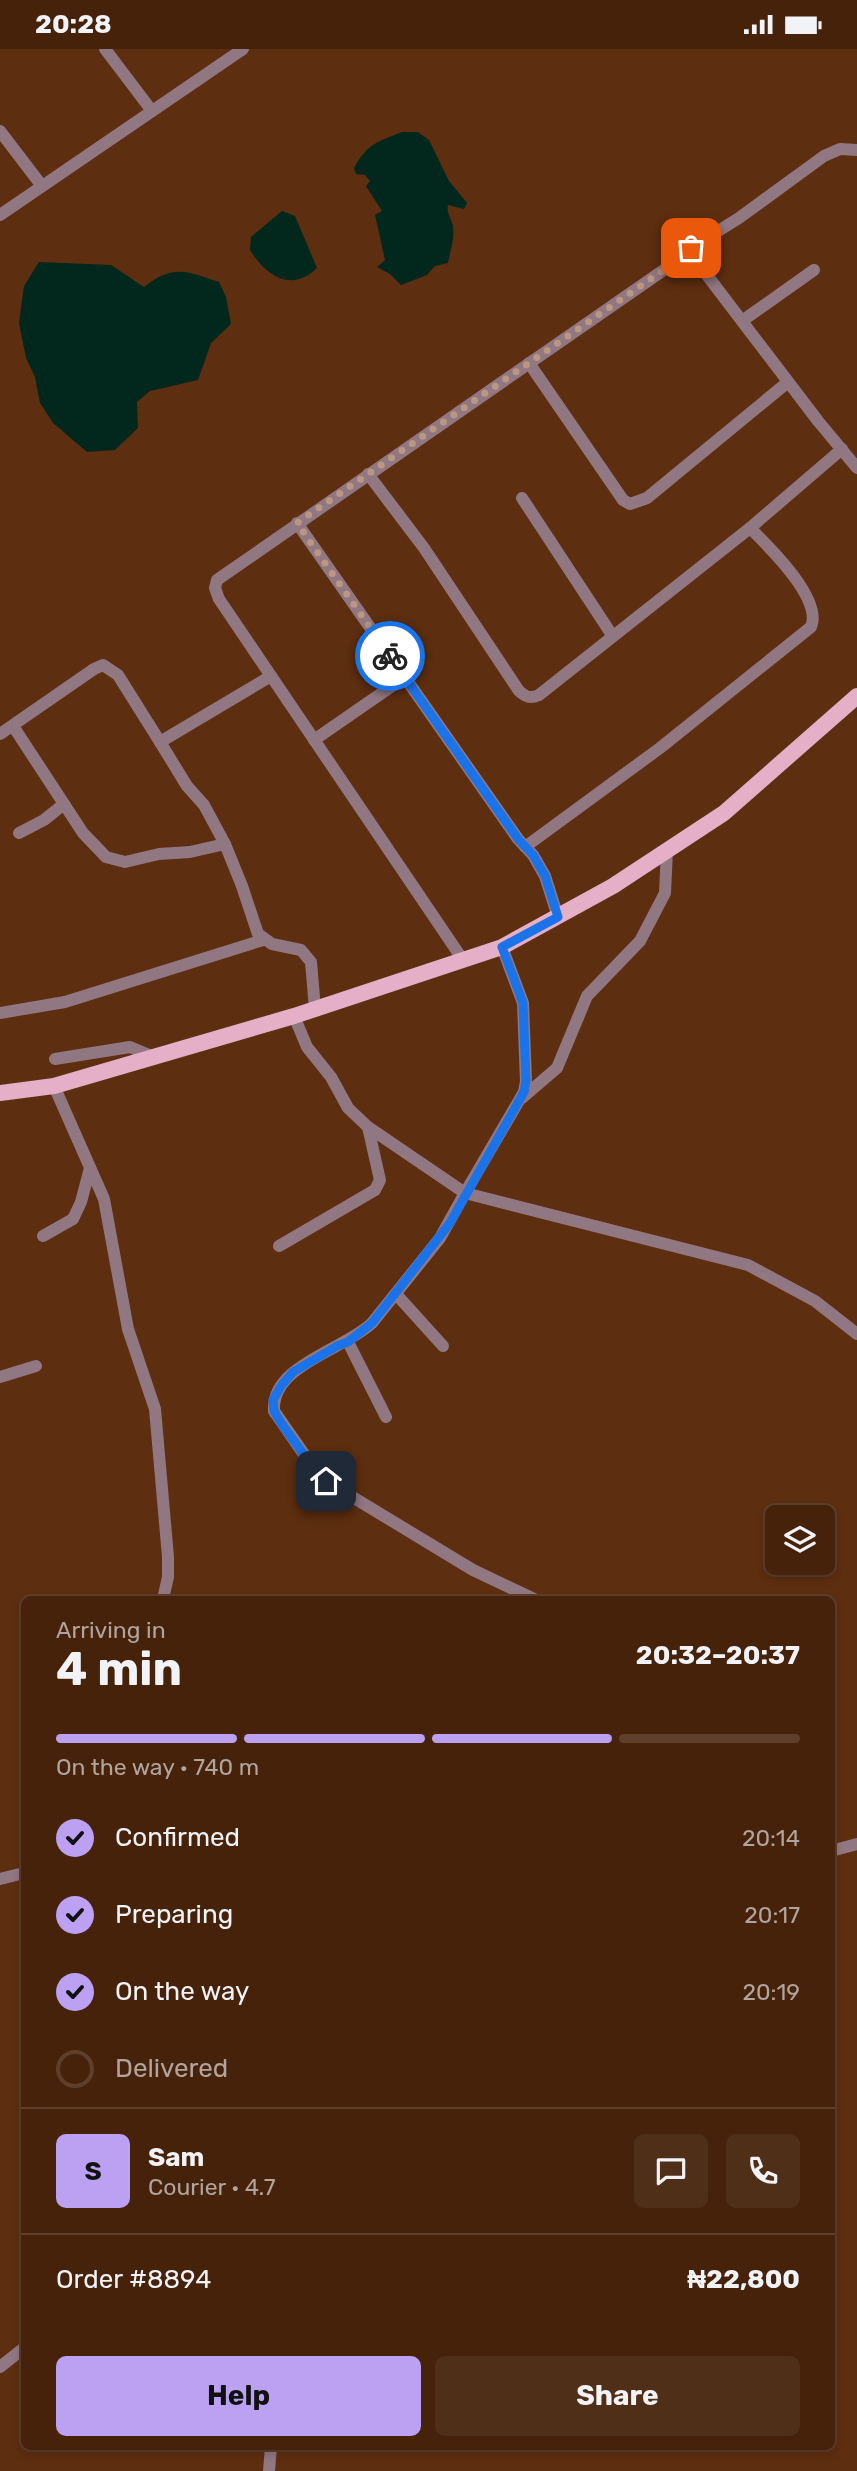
<!DOCTYPE html>
<html lang="en">
<head>
<meta charset="utf-8">
<style>
	body { margin:0; font-family:Rubik,sans-serif; background:#502f19; color:#f1f3f6; height:100vh; display:flex; flex-direction:column; font-size:26px; white-space:nowrap }
	* { box-sizing:border-box; margin:0 }
	p { font-size:23px; color:#b0a49d }
	.icon { flex:none; width:38px; height:38px; fill:none; stroke:currentColor; stroke-width:2; stroke-linecap:round; stroke-linejoin:round }
	.map { position:relative; flex:1; overflow:hidden }
	.side { position:absolute; left:21px; top:1547px; width:814px; height:854px; display:flex; flex-direction:column; background:#46220b; border-radius:10px; box-shadow:0 4px 10px #0003,0 0 0 2px #5e3f2c }
	.side>* { flex:none }
	.controls { position:absolute; left:765px; top:1456px; display:grid; gap:14px }
	.controls a { display:grid; place-items:center; width:70px; height:70px; border-radius:10px; background:#46220b; box-shadow:0 4px 10px #0003,0 0 0 2px #5e3f2c; font-size:35px }
	.pin { position:absolute; display:grid; place-items:center; width:60px; height:60px; color:#fff; margin:-30px; border-radius:14px; box-shadow:0 4px 10px #0006 }
	.courier { position:absolute; display:grid; place-items:center; width:70px; height:70px; margin:-35px; border:5px solid #1a73e8; border-radius:50%; background:#fff; color:#222; box-shadow:0 2px 9px #0007 }
	.head em { font-style:normal; font-weight:700 }
	.head div { display:flex; flex-direction:column-reverse }
	.head { display:flex; align-items:center; justify-content:space-between; height:119px; padding:0 35px }
	h1 { font-size:46px; font-weight:700; line-height:52px }
	.bar { display:grid; grid-template-columns:repeat(4,1fr); gap:10px 7px; align-content:center; height:84px; padding:0 35px }
	.bar i { height:9px; border-radius:5px; background:#5e3f2c }
	.bar .active { background:#bca0f2 }
	.bar p { grid-column:span 4 }
	.line { display:flex; align-items:center; gap:18px; padding:0 35px; border-top:2px solid #5e3f2c }
	.line div { flex:1 }
	.round { display:grid; place-items:center; flex:none; width:74px; height:74px; border-radius:10px; background:#502f19 }
	ol { padding:0 35px; list-style:none }
	li { display:flex; align-items:center; gap:21px; height:77px }
	li p { margin-inline-start:auto }
	li .icon { padding:7px; border-radius:50%; background:#bca0f2; color:#111; stroke-width:4 }
	li:last-child { color:#b0a49d }
	li i { width:38px; height:38px; border:4px solid #5e3f2c; border-radius:50% }
	.cta { display:flex; gap:14px; margin-top:auto; padding:14px 35px }
	.cta a { flex:1; height:80px; border-radius:10px; background:#bca0f2; color:#111; font-size:28px; font-weight:700; line-height:80px; text-align:center }
	.cta a+a { background:#502f19; color:#f1f3f6 }
	.status { display:flex; justify-content:space-between; align-items:center; height:49px; padding:0 35px; background:#46220b; direction:ltr }
	.status svg { height:19px; fill:currentColor }
	.map>svg:first-child { display:block }
</style>
</head>
<body>
<div class="status"><b>20:28</b><svg viewBox="0 0 49 12"><path d="M0 12V9h3v3zM5 12V6h3v6zM10 12V3h3v9zM15 12V0h3v12zM26 1h20v11H26zM47 4h2v5h-2z"/></svg></div>
<div class="map">
<svg width="857" height="2422" viewBox="0 0 857 2422">
	<rect width="100%" height="100%" fill="#5d2e0f"/>
	<!-- water -->
	<g fill="#02281e">
		<path d="M402,83H418L429,91L449,132L467,154L464,160L448,156C446,165 452,169 453,178C455,190 450,202 448,214L435,217L427,226L401,236L390,225L377,218L385,211L375,166L382,162L366,137L370,132L365,126L356,125L354,119C367,95 377,93 402,83Z"/>
		<path d="M282,162L295,167L317,219C291,244 266,227 250,201L251,188Z"/>
		<path d="M39,213L111,216L144,238C173,215 186,222 219,233L226,248L231,275L211,294L198,331L150,342L137,353L138,379L115,401L87,403L53,374L40,354L35,328L26,309L19,274L24,237Z"/>
	</g>
	<g fill="none" stroke-linecap="round" stroke-linejoin="round">
		<!-- minor -->
		<g stroke="#917782" stroke-width="12">
			<path d="M105,0L152,62"/>
			<path d="M0,82L42,137"/>
			<path d="M0,166L243,0"/>
			<path d="M681,209L691,199L739,169L824,107L840,100L857,101"/>
			<path d="M742,272L814,221"/>
			<path d="M529,314L623,451L630,455L647,449L788,333"/>
			<path d="M368,425L424,499L519,642C526,648 530,650 539,646L750,479L842,400"/>
			<path d="M522,449L612,586"/>
			<path d="M297,474L518,790L533,806L545,827L558,868"/>
			<path d="M13,677L83,784L106,808L125,813L159,805L190,803L225,795"/>
			<path d="M0,685L94,620L103,616L118,626L160,693L271,627"/>
			<path d="M314,691L405,628"/>
			<path d="M160,693L187,737L204,756L225,795L242,837L258,885L272,895L301,901L311,913L315,960"/>
			<path d="M19,784L44,771L64,755"/>
			<path d="M525,798L660,699L811,578C823,550 769,498 750,479"/>
			<path d="M502,898L523,954L526,1032L524,1043L465,1144L748,1216L815,1252L857,1285"/>
			<path d="M463,911L219,550L215,539L217,531L681,209H689L697,213L818,372L857,419"/>
			<path d="M0,964L65,953L263,891"/>
			<path d="M294,967L307,998L331,1028L348,1059L368,1078L465,1144L440,1189L372,1274C344,1301 271,1316 274,1362L317,1424L326,1432L473,1521L534,1550"/>
			<path d="M55,1010L130,998L154,1008"/>
			<path d="M54,1037L104,1150L128,1280L155,1360L168,1508V1528L163,1550"/>
			<path d="M522,1049L557,1019L587,947L640,892L665,844L667,801"/>
			<path d="M43,1187L73,1170L81,1153L90,1119"/>
			<path d="M279,1197L375,1141L380,1131L368,1078"/>
			<path d="M396,1245L443,1297"/>
			<path d="M348,1293L386,1368"/>
			<path d="M0,1328L36,1317"/>
			<path d="M831,1802L857,1795"/>
			<path d="M0,1830L24,1824"/>
			<path d="M0,2318L24,2299"/>
			<path d="M269,2422L271,2398"/>
		</g>
		<!-- major -->
		<path stroke="#e4afc7" stroke-width="16" d="M0,1044L54,1037L294,967L502,898L613,837L724,764L857,647"/>
	</g>
	<g fill="none" stroke-linecap="round" stroke-linejoin="round">
		<!-- done -->
		<path stroke="#bb9782" stroke-width="7" stroke-dasharray="0 12.6" d="M390,607L297,474L681,209L691,199"/>
		<!-- route -->
		<path stroke="#1a73e8" stroke-width="9" d="M326,1432L317,1424L281,1374L274,1362L273,1351L281,1337L293,1323L337,1297L348,1293L372,1274L450,1174L524,1043L526,1032L523,954L502,898L558,868L545,827L533,806L518,790L390,607"/>
	</g>
</svg>
<div class="controls">
<a><svg class="icon" aria-label="layers" viewBox="0 0 24 24"><path d="M12 4l9 5-9 5-9-5zM3 14l9 5 9-5"/></svg></a>
</div>
<div class="pin" style="left:691px;top:199px;background:#ea580c"><svg class="icon" aria-label="bag" viewBox="0 0 24 24"><path d="M5 8h14l-1 12H6zM9 8a3 3 0 0 1 6 0"/></svg></div>
<div class="pin" style="left:326px;top:1432px;background:#1f2937"><svg class="icon" aria-label="home" viewBox="0 0 24 24"><path d="M3 11l9-7 9 7M6 9v11h12V9"/></svg></div>
<div class="courier" style="left:390px;top:607px"><svg class="icon" aria-label="bike" viewBox="0 0 24 24"><circle cx="6" cy="16" r="4"/><circle cx="18" cy="16" r="4"/><path d="M6 16l4-8h5l3 8M10 8l3 8H6M13 5h3"/></svg></div>
<section class="side">
<div class="head"><div><h1>4 min</h1><p>Arriving in</p></div><em>20:32–20:37</em></div>
<div class="bar"><i class="active"></i><i class="active"></i><i class="active"></i><i></i><p>On the way · 740 m</p></div>
<ol>
<li><svg class="icon" aria-label="check" viewBox="0 0 24 24"><path d="M5 12l5 5 9-10"/></svg>Confirmed<p>20:14</p></li>
<li><svg class="icon" aria-label="check" viewBox="0 0 24 24"><path d="M5 12l5 5 9-10"/></svg>Preparing<p>20:17</p></li>
<li><svg class="icon" aria-label="check" viewBox="0 0 24 24"><path d="M5 12l5 5 9-10"/></svg>On the way<p>20:19</p></li>
<li><i></i>Delivered</li>
</ol>
<div class="line" style="height:126px"><b class="round" style="background:#bca0f2;color:#111">S</b><div><b>Sam</b><p>Courier · 4.7</p></div><a class="round"><svg class="icon" aria-label="chat" viewBox="0 0 24 24"><path d="M4 5h16v11H9l-5 4z"/></svg></a><a class="round"><svg class="icon" aria-label="phone" viewBox="0 0 24 24"><path d="M5 4h4l2 5-3 2q2 4 5 5l2-3 5 2v4C11 20 4 13 5 4z"/></svg></a></div>
<div class="line" style="height:91px"><div>Order #8894</div><b>₦22,800</b></div>
<div class="cta"><a>Help</a><a>Share</a></div>
</section>
</div>
</body>
</html>
